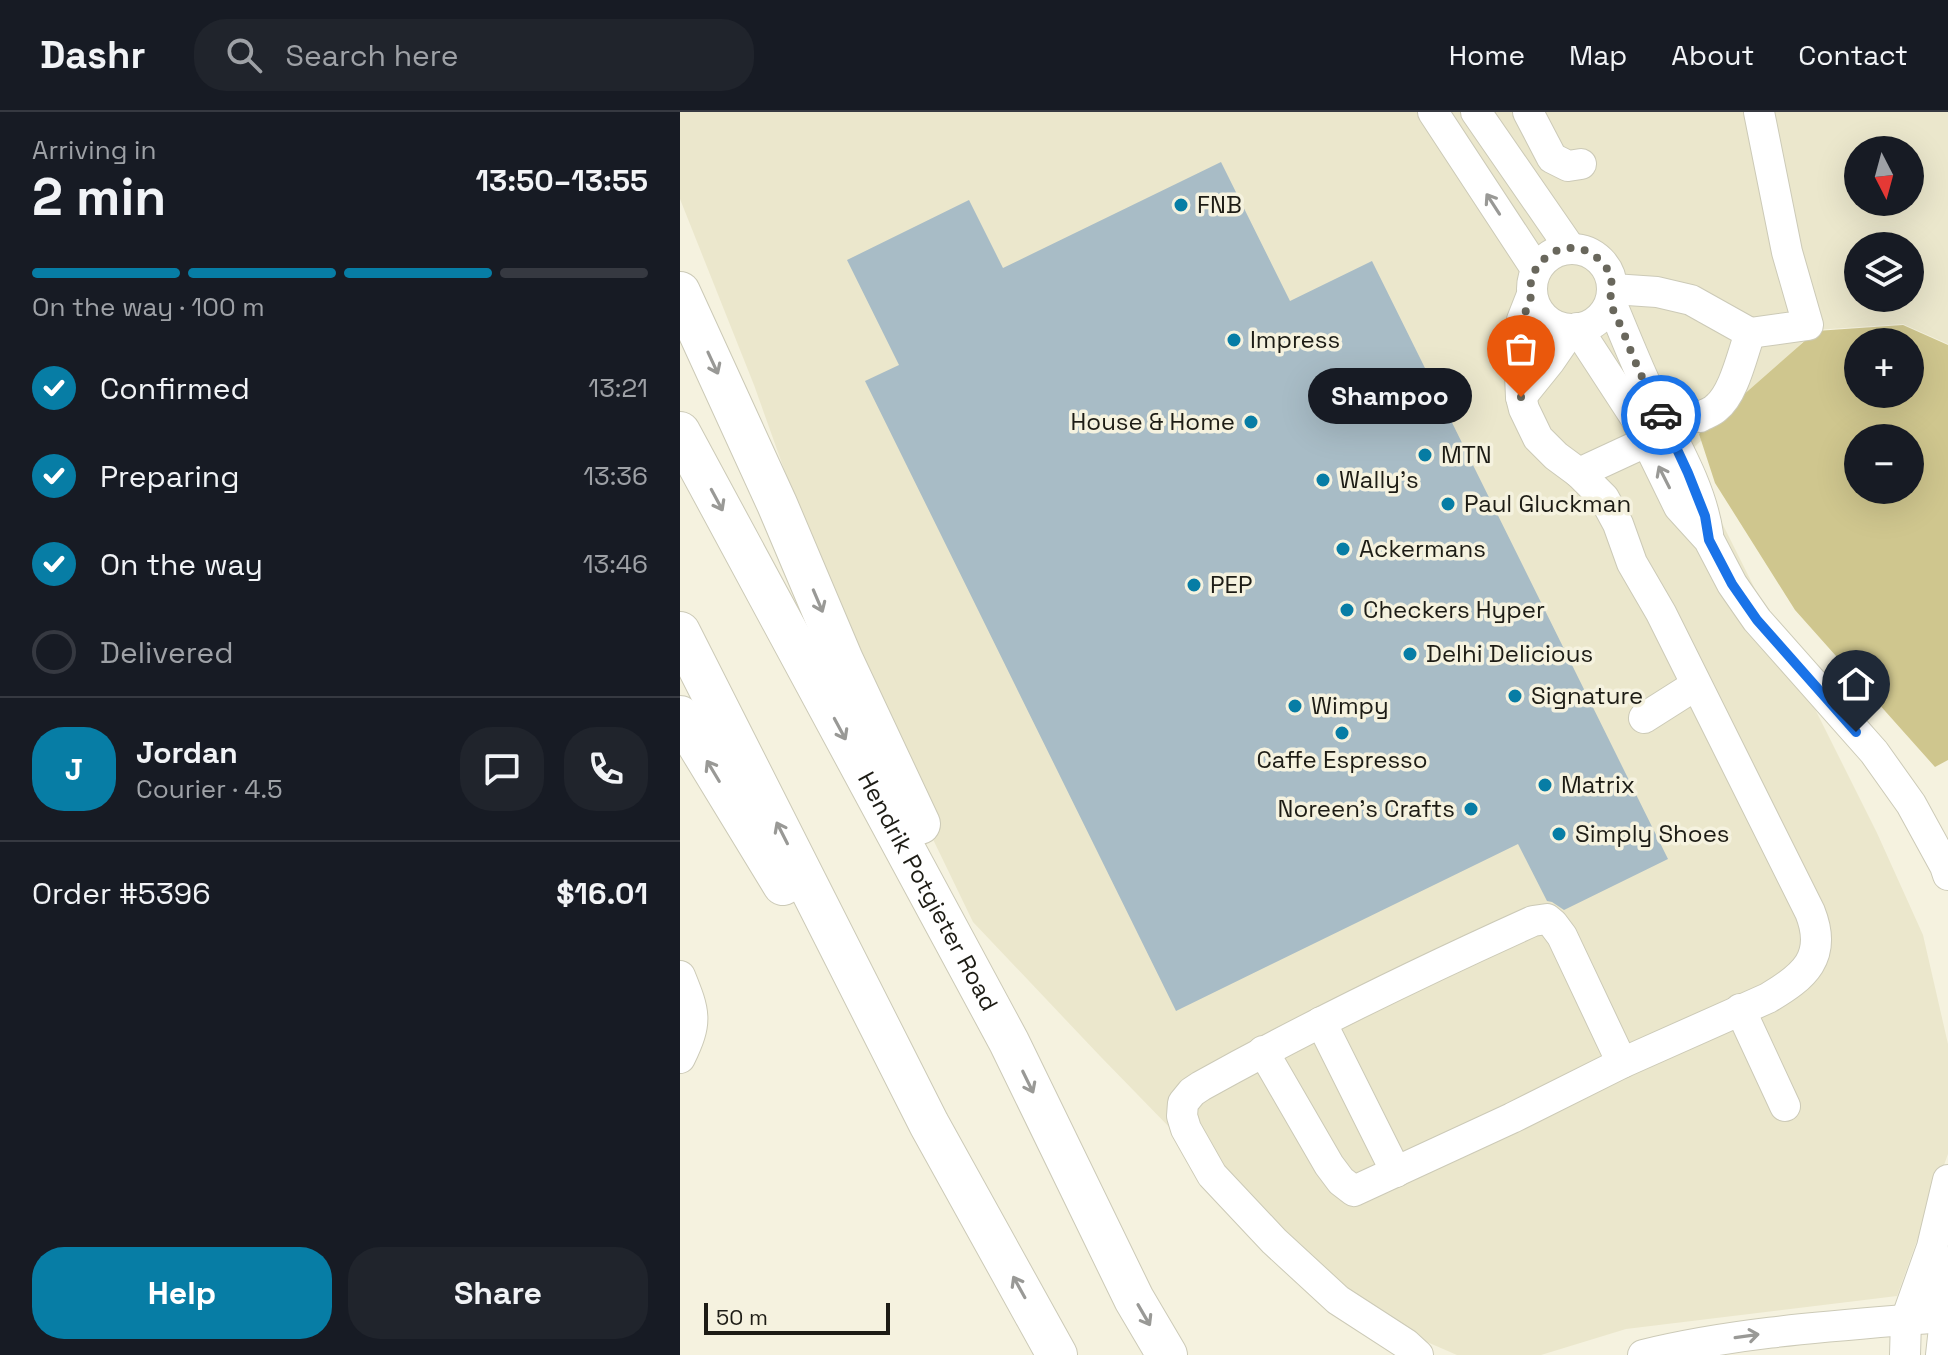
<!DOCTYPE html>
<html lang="en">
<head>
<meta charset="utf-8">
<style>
	body { margin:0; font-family:"Space Grotesk",sans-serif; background:#20242c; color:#f1f3f6; height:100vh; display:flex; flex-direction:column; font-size:30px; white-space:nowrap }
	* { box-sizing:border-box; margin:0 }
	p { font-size:26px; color:#9ea1a6 }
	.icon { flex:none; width:44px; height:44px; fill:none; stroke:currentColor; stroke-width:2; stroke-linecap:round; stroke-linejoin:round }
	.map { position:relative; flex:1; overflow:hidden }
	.panel { display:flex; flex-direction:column; background:#171b24; width:680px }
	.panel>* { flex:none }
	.needle { width:52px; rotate:174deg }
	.controls { position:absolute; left:1164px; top:24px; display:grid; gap:16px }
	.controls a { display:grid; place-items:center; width:80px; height:80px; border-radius:50%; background:#171b24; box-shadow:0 8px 32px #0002; font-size:40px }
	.scale { position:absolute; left:24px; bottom:20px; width:186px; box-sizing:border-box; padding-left:8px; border:4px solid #1d1c15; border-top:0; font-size:22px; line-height:28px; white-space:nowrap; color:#1d1c15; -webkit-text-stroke:6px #f5f2df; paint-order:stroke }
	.pin { position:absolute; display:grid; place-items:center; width:68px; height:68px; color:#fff; margin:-82px -34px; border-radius:50% 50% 50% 0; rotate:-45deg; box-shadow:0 0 8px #0007 }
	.pin .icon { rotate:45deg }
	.courier { position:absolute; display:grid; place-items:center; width:80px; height:80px; margin:-40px; border:6px solid #1a73e8; border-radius:50%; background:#fff; color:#222; box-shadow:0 2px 10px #0007 }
	.bubble { position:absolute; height:56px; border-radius:28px; background:#171b24; box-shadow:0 8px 32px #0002; font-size:26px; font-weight:800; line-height:56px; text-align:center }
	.headline em { font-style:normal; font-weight:800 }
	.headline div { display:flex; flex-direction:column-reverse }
	.headline { display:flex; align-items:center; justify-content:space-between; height:136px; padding:0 32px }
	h1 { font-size:52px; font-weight:800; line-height:60px }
	.bar { display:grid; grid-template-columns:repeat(4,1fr); gap:12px 8px; align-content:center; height:96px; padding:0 32px }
	.bar i { height:10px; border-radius:6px; background:#363941 }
	.bar .current { background:#077da5 }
	.bar p { grid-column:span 4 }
	.line { display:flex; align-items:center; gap:20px; padding:0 32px; border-top:2px solid #363941 }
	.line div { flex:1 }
	.round { display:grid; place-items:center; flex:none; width:84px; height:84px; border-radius:32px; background:#20242c }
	ol { padding:0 32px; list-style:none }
	li { display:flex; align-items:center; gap:24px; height:88px }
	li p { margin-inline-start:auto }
	li .icon { padding:8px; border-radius:50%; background:#077da5; color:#fff; stroke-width:4 }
	li:last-child { color:#9ea1a6 }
	li i { width:44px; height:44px; border:4px solid #363941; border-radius:50% }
	.button { display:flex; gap:16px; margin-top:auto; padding:16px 32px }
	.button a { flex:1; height:92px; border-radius:32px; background:#077da5; color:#fff; font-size:32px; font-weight:800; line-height:92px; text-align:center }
	.button a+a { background:#20242c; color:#f1f3f6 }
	header { display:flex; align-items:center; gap:48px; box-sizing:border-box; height:112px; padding:0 40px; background:#171b24; border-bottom:2px solid #363941 }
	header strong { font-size:38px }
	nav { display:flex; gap:44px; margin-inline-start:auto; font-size:28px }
	.search { width:560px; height:72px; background:#20242c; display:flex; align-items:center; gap:20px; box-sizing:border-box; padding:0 28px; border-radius:32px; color:#9ea1a6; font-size:30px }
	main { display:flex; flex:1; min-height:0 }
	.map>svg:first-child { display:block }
</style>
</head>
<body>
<header>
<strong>Dashr</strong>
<div class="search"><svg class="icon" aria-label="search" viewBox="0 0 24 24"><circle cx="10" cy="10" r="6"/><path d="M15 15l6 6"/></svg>Search here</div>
<nav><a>Home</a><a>Map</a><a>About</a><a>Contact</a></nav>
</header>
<main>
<section class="panel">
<div class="headline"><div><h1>2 min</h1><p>Arriving in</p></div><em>13:50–13:55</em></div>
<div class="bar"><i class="current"></i><i class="current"></i><i class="current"></i><i></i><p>On the way · 100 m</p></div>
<ol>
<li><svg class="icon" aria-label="check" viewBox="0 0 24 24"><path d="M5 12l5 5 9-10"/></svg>Confirmed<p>13:21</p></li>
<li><svg class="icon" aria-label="check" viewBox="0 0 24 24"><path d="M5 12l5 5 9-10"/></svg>Preparing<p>13:36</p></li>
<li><svg class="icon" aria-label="check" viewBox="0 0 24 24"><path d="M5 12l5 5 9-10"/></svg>On the way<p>13:46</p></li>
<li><i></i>Delivered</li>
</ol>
<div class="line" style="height:144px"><b class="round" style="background:#077da5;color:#fff">J</b><div><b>Jordan</b><p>Courier · 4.5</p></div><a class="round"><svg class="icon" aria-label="chat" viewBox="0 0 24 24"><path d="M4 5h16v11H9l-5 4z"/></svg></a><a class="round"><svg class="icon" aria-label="phone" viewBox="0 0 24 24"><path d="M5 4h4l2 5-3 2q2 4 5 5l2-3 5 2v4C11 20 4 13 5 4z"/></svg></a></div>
<div class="line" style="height:104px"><div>Order #5396</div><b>$16.01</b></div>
<div class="button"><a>Help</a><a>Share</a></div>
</section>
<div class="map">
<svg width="1268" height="1243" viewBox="0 0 1268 1243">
	<rect width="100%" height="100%" fill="#f5f2df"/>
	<!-- built -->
	<path fill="#ebe7cc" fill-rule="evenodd" d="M0,0H1268V232L1223,212L1135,218L995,354L1042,411L1197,721L1243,823L1268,932V1042L1217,1184L946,1217L861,1243H777L657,1191L599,1128L420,944L293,810L189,595L74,273L0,87ZM1178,38H1230V90H1178ZM1178,134H1230V186H1178Z"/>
	<!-- green -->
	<path fill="#cfc68e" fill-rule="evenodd" d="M1223,213L1268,233V648L1255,655L1115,498L1035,371L1019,322L1136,219ZM1178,230H1230V282H1178ZM1178,326H1230V378H1178Z"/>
	<!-- building -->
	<path fill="#a8bcc6" d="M541,50L610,189L692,149L988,747L884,798L872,790L867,789L838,732L496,899L185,269L219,253L167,148L289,88L323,156Z"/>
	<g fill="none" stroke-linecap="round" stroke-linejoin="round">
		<!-- minor casing -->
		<g stroke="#cccab7" stroke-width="32">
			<g id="minor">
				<path d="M753,0L856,157"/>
				<path d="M796,0L890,136"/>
				<path d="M848,0L872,46L888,54L901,52"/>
				<circle cx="892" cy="177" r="40"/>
				<path d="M933,177L977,180L1011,188L1070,221C1062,243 1054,282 1036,296C1032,300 1025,302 1020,305"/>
				<path d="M931,190C944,222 957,254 972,286C993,329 1021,374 1028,422"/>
				<path d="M897,216L955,305L999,395L1029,428L1052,472L1077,508L1194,640L1231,692L1265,754L1268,763"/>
				<path d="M1070,221L1128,213L1107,140L1079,0"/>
				<path d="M841,285L870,249L892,217"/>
				<path d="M899,361L953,336"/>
				<path d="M964,606L1016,573"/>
				<path d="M0,864C15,901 18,909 0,946"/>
				<path d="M1060,897L1105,994"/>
				<path d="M641,910L716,1060"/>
				<path d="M583,939L649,1053L661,1069L674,1079L832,1006L942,951L1088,886C1124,865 1148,845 1130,800L981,501L952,451L938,412L924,386L899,361L876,344L858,326L844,297L841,285L840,262L842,208L851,185"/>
				<path d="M1253,1137L1265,1207L1261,1243"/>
				<path d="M738,1243L726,1232L658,1188L594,1129L532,1063L506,1017L502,1004L503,991L512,980L521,974C629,914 740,860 853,809L867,807L873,812L882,824L942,951"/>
				<path d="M963,1243C1057,1220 1154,1214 1250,1206L1268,1207"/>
				<path d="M1225,1243L1226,1208L1252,1135L1268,1068"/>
			</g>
		</g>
		<!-- major casing -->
		<g stroke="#cccab7" stroke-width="42">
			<g id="major">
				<path d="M0,180L97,392L163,548L240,712"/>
				<path id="s1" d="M0,320L329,930L454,1187L487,1243"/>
				<path d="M0,520L249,1012L377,1243"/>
				<path d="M0,604L103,773"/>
			</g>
		</g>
		<!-- minor -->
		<use href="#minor" stroke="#fff" stroke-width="30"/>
		<!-- major -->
		<use href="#major" stroke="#fff" stroke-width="40"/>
	</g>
	<!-- one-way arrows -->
	<defs><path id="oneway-shaft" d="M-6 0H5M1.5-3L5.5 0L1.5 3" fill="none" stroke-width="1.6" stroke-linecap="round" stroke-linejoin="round" transform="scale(2)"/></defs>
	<g stroke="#999996">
		<use href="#oneway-shaft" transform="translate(813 92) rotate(-123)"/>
		<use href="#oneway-shaft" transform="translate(33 251) rotate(65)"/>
		<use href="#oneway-shaft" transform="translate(984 365) rotate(-117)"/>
		<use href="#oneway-shaft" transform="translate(37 388) rotate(62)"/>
		<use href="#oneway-shaft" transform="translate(138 489) rotate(67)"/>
		<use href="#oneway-shaft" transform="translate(160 617) rotate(62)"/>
		<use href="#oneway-shaft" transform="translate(33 659) rotate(-121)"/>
		<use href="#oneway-shaft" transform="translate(102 721) rotate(-117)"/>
		<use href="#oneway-shaft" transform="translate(348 970) rotate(64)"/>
		<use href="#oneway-shaft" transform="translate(339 1175) rotate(-119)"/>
		<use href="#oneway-shaft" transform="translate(464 1203) rotate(60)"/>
		<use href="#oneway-shaft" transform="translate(1067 1224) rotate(-8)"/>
	</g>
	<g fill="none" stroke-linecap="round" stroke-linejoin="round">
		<!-- done -->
		<path stroke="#69675c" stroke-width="8" stroke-dasharray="0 14.4" d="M841,285C840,261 839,235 842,211C843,203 848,196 850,188C852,182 850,176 851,170C854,152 872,136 890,136C904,135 918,144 926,155C936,172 929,177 931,191C933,200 939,210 943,219C954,248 966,276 981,303"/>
		<!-- route -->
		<path stroke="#1a73e8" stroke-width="10" d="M981,303L1008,361L1025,404L1029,428L1052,472L1077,508L1176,620"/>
	</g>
	<!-- markers -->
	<g fill="#077da5" stroke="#f5f2df" stroke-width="3">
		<circle cx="501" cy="93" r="8"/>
		<circle cx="554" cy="228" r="8"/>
		<circle cx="571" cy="310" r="8"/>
		<circle cx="745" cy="343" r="8"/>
		<circle cx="643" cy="368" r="8"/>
		<circle cx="768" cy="392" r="8"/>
		<circle cx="663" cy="437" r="8"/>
		<circle cx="514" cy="473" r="8"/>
		<circle cx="667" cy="498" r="8"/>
		<circle cx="730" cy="542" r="8"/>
		<circle cx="835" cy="584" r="8"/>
		<circle cx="615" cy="594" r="8"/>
		<circle cx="662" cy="621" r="8"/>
		<circle cx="865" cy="673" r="8"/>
		<circle cx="791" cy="697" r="8"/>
		<circle cx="879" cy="722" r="8"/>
	</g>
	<g text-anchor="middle" stroke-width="7" stroke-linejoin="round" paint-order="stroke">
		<!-- poi labels -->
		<g font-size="24" fill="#1d1c15" stroke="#f5f2df" text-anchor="start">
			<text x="517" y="101">FNB</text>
			<text x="570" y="236">Impress</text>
			<text x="555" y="318" text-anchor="end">House &amp; Home</text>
			<text x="761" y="351">MTN</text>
			<text x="659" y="376">Wally's</text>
			<text x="784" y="400">Paul Gluckman</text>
			<text x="679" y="445">Ackermans</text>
			<text x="530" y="481">PEP</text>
			<text x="683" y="506">Checkers Hyper</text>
			<text x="746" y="550">Delhi Delicious</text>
			<text x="851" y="592">Signature</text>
			<text x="631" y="602">Wimpy</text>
			<text x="662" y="656" text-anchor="middle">Caffe Espresso</text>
			<text x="881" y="681">Matrix</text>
			<text x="775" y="705" text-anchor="end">Noreen's Crafts</text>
			<text x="895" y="730">Simply Shoes</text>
		</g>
		<!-- street labels -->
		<g font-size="24" fill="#1d1c15" stroke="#f5f2df">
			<text dy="8" stroke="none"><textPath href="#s1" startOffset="522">Hendrik Potgieter Road</textPath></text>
		</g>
	</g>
</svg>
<div class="controls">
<a><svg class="needle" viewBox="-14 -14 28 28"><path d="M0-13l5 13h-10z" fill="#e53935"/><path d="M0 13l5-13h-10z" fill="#9ea1a6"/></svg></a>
<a><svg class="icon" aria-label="layers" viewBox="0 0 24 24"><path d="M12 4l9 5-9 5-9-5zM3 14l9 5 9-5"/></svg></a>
<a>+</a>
<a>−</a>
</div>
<div class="scale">50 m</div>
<div class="pin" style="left:841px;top:285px;background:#ea580c"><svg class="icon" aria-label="bag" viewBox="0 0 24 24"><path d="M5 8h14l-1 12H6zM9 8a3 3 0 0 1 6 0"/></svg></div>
<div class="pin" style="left:1176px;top:620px;background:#1f2937"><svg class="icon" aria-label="home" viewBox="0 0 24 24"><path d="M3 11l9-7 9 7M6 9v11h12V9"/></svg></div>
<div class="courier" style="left:981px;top:303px"><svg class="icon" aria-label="car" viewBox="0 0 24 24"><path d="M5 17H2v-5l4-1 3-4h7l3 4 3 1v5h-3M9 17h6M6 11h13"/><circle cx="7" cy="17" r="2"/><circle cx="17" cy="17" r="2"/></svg></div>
<div class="bubble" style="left:628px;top:256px;width:164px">Shampoo</div>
</div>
</main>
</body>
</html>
